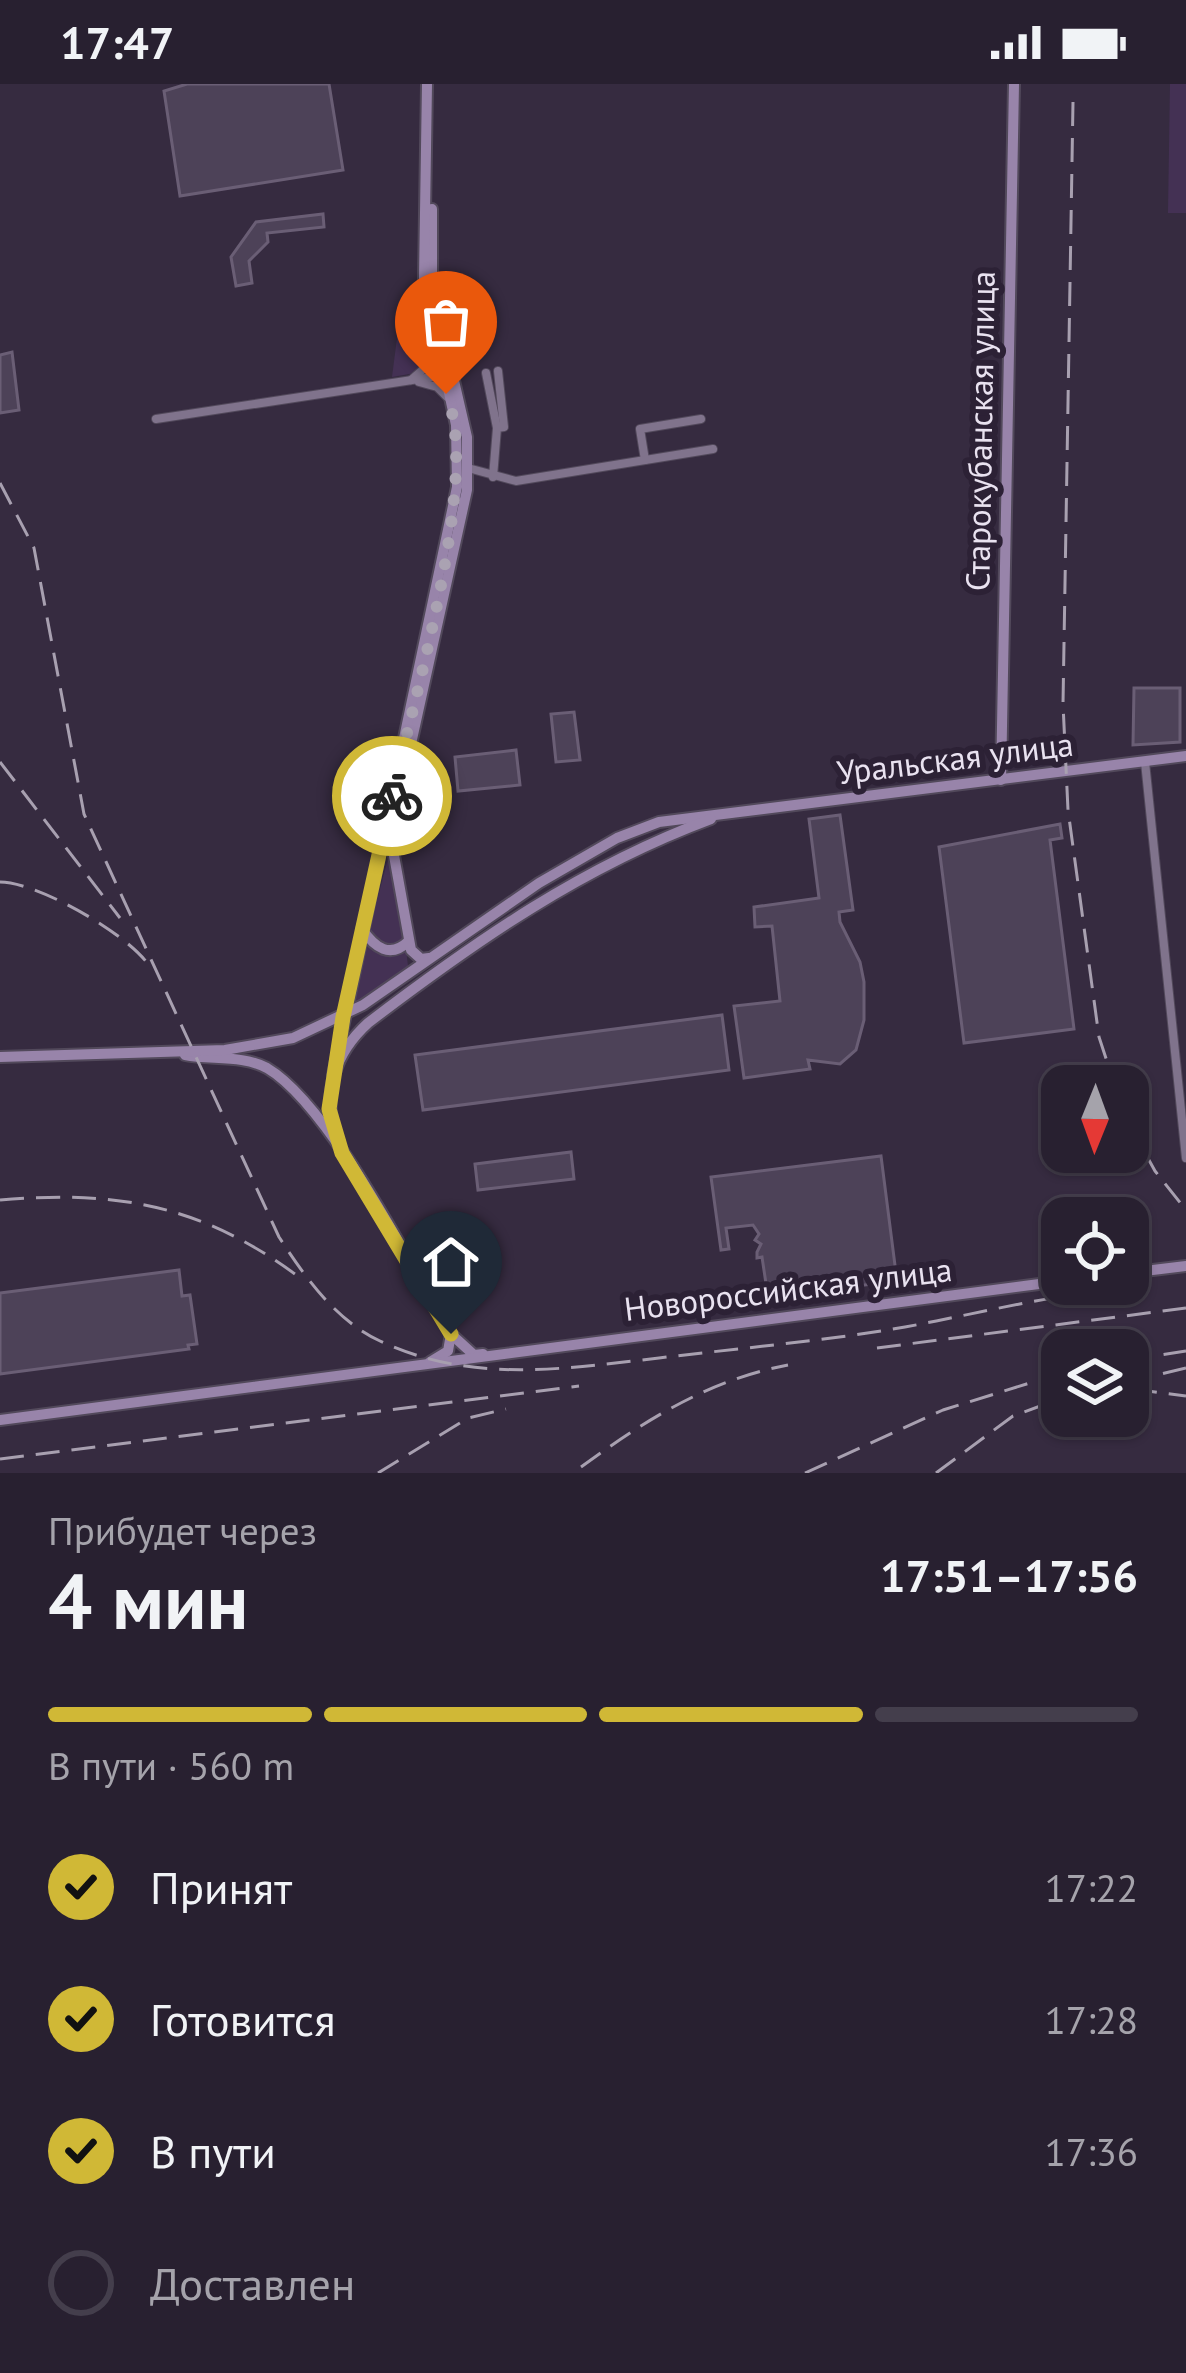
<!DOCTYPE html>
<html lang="ru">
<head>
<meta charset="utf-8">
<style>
	body { margin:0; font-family:"PT Sans",sans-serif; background:#302838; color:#f1f3f6; height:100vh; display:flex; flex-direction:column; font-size:45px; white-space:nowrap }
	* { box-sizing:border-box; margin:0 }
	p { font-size:39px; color:#a5a3ab }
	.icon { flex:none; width:66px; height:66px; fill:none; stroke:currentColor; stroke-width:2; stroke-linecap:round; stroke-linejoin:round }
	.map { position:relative; height:1389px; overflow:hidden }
	.drawer { display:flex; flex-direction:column; background:#282030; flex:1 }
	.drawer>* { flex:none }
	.needle { width:78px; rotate:181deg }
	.controls { position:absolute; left:1041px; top:981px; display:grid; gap:24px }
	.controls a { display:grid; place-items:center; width:108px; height:108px; border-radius:24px; background:#282030; box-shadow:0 3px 9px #0004,0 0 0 3px #443e4c; font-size:60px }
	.pin { position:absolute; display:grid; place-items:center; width:102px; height:102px; color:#fff; margin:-123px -51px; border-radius:50% 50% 50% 0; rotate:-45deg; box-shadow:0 0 12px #0007 }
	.pin .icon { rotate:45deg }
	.courier { position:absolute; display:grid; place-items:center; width:120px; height:120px; margin:-60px; border:9px solid #d0b836; border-radius:50%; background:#fff; color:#222; box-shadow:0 3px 15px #0007 }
	.summary em { font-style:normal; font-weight:800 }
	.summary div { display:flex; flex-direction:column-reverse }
	.summary { display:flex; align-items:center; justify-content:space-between; height:204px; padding:0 48px }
	h1 { font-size:78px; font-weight:800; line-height:90px }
	.bar { display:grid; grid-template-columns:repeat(4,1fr); gap:18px 12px; align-content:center; height:144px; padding:0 48px }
	.bar i { height:15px; border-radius:9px; background:#443e4c }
	.bar .active { background:#d0b836 }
	.bar p { grid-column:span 4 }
	ol { padding:0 48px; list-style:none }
	li { display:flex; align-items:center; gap:36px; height:132px }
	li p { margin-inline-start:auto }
	li .icon { padding:12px; border-radius:50%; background:#d0b836; color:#111; stroke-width:4 }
	li:last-child { color:#a5a3ab }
	li i { width:66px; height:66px; border:6px solid #443e4c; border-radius:50% }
	.status { display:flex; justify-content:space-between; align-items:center; height:84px; padding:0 60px; background:#282030; direction:ltr }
	.status svg { height:33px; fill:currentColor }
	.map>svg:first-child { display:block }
</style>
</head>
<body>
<div class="status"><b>17:47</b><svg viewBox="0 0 49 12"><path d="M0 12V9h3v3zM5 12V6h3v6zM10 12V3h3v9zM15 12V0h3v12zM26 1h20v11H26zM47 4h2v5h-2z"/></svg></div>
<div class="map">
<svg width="1186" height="1389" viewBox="0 0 1186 1389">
	<rect width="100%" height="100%" fill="#362b40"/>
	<!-- green -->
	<g fill="#443154">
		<path d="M1170,0H1186V129H1168Z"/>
		<path d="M411,237L422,240L426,272L415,289L392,293L399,239Z"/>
		<path d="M388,775L405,857L388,863L373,854L369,846Z"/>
		<path d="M367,860C379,870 390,874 406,866L408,882L352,923Z"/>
	</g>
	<!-- building -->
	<g fill="#4d4258" stroke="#6a5e75" stroke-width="3">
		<path d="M187,0H329L343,86L180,112L164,7Z"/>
		<path d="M323,130L324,143L267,149L268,158L249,177L252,199L236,202L231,173L256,138Z"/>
		<path d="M12,268L19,326L0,329V271Z"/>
		<path d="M1134,604H1180V658L1133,661Z"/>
		<path d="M574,628L580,676L556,678L551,630Z"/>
		<path d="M516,666L520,701L458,707L455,673Z"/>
		<path d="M840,731L853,826L839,828L840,838L860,878L864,898V936L856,966L840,980L808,976L810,985L744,994L734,922L780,917L772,842L755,843L754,823L819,814L809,735Z"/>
		<path d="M1060,740L1062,754L1050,756L1074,945L964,959L939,763Z"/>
		<path d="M722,931L729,986L423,1026L415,971Z"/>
		<path d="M571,1068L574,1095L478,1106L475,1080Z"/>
		<path d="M881,1072L897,1197L768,1213L762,1173L757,1174V1168L761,1160L755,1156L759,1150L753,1141L726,1144L729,1165L721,1166L711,1093Z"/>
		<path d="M179,1186L182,1212L190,1211L197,1260L188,1261L189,1265L0,1290V1209Z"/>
	</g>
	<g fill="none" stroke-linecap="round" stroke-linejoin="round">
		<!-- street casing -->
		<g stroke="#52495b" stroke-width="10">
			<g id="street">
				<path d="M486,289L497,344"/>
				<path d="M411,296L427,282L436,260"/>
				<path d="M419,298L437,303L447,313"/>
				<path d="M156,335L445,291"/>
				<path d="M645,376L640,345L701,335"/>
				<path d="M468,384L516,397L713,365"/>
				<path d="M493,393L497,344L504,343L498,287"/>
				<path d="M1145,678L1186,1074"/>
			</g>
		</g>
		<!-- secondary casing -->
		<g stroke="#52495b" stroke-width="14">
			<g id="secondary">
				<path d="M411,660L467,406V353L432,201V125"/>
				<path d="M1001,696L1014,0"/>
				<path d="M395,731L393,766L411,866L421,875L429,874"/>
				<path d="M362,845C375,864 390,875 409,857"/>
				<path d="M185,971C211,976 243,971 267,984C330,1021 411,1183 451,1250L474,1271L483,1270"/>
				<path d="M0,973L225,966L293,954L363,921L539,799L617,754L659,738L1186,672"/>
				<path d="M333,991L457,403L456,341L424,194L427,0"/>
				<path d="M336,1052C322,1008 335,969 368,939C477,856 582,783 711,735"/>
				<path d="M1128,1189L1186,1182"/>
				<path d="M430,1278L448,1267L451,1250"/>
				<path d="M0,1336L1062,1197"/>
			</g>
		</g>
		<!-- street -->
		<use href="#street" stroke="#80738c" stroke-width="8"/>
		<!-- secondary -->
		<use href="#secondary" stroke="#9884aa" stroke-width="10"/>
		<!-- rail -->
		<g stroke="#a8a0b0" stroke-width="3" stroke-dasharray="24 12" stroke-linecap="butt">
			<path d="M1073,18L1063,620L1068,726L1099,953L1115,1002"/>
			<path d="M0,399L34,464L84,730L279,1153C305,1193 335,1236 380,1257C472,1300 562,1285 659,1274C741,1264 824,1257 905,1243C971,1231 1036,1214 1103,1207"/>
			<path d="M0,678L120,834"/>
			<path d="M0,798C38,798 130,851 150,883"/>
			<path d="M1128,1038L1155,1087L1186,1126"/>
			<path d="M0,1116C118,1106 202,1121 299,1193"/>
			<path d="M877,1264L1186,1224"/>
			<path d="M1128,1276L1186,1267"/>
			<path d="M1128,1298L1186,1284"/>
			<path d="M1133,1305L1186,1312"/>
			<path d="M0,1375L579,1302"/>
			<path d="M581,1383C646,1336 708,1296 788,1281"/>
			<path d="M378,1389L468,1334L506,1325"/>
			<path d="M805,1389L943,1326L1062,1289"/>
			<path d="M936,1389L1013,1332L1062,1314"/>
		</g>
	</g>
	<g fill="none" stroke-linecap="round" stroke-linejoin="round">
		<!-- done -->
		<path stroke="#aaa2b2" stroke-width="12" stroke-dasharray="0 21.6" d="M392,712C412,620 482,390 446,310"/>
		<!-- route -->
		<path stroke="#d0b836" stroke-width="15" d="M392,712L343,933L329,1025L342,1069L451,1250"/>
	</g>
	<g text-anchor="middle" stroke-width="12" stroke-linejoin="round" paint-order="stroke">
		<!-- street labels -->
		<g font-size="33" fill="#e9e2f0" stroke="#2c2135">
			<text transform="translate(980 347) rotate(-89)" y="12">Старокубанская улица</text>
			<text transform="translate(955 674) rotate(-7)" y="12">Уральская улица</text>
			<text transform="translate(788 1205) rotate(-7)" y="12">Новороссийская улица</text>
		</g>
	</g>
</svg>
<div class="controls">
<a><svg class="needle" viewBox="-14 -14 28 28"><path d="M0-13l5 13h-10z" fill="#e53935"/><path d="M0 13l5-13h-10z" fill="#a5a3ab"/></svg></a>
<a><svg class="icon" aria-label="locate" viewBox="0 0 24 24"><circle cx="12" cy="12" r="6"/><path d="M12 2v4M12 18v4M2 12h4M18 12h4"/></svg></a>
<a><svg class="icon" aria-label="layers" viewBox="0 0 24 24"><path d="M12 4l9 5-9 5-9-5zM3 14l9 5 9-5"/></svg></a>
</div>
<div class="pin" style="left:446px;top:310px;background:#ea580c"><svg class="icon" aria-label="bag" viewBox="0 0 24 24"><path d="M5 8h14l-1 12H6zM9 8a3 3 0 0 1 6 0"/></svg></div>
<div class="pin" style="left:451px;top:1250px;background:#1f2937"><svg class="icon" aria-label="home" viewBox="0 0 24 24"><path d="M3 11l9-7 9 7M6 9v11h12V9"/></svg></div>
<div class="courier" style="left:392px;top:712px"><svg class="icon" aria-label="bike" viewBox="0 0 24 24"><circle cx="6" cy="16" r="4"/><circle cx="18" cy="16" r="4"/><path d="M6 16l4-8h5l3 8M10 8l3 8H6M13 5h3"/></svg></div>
</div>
<section class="drawer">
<div class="summary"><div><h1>4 мин</h1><p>Прибудет через</p></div><em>17:51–17:56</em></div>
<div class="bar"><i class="active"></i><i class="active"></i><i class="active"></i><i></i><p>В пути · 560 m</p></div>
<ol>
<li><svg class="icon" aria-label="check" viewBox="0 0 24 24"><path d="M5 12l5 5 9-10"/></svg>Принят<p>17:22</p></li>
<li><svg class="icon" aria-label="check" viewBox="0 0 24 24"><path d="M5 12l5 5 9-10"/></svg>Готовится<p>17:28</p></li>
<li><svg class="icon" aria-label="check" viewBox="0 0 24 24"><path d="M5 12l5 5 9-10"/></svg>В пути<p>17:36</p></li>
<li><i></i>Доставлен</li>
</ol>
</section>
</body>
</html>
